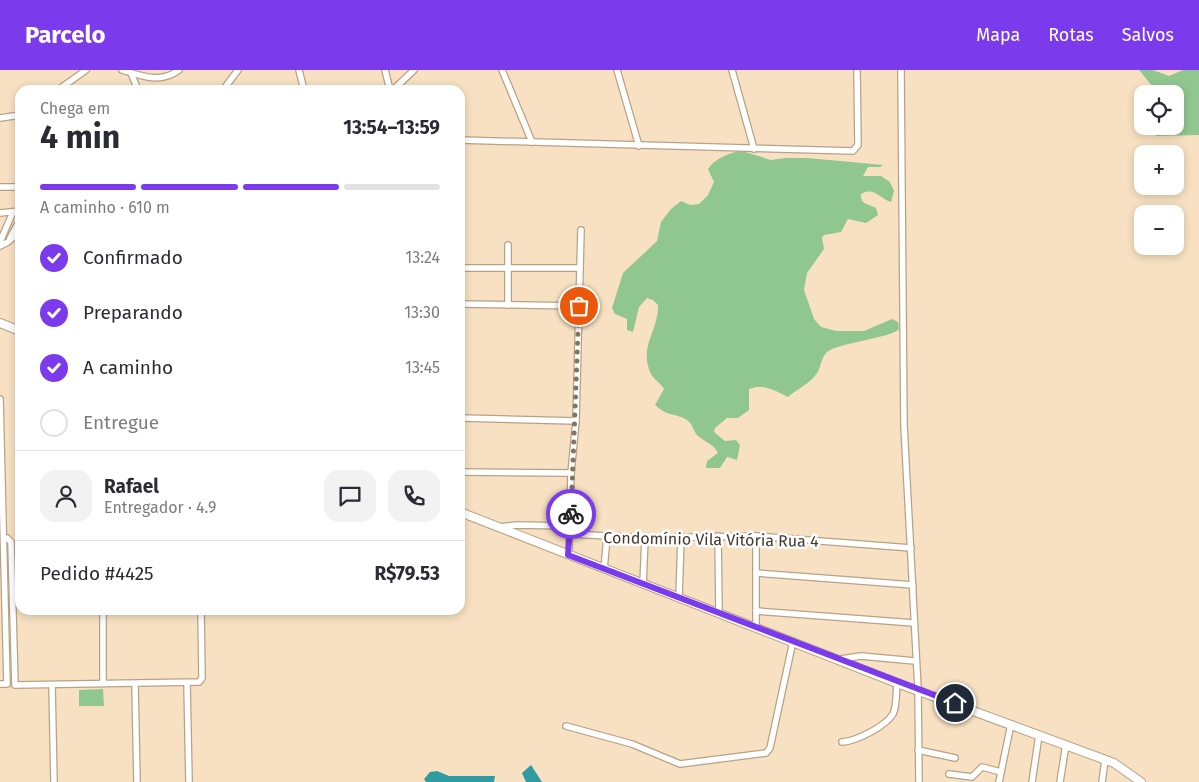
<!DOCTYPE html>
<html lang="pt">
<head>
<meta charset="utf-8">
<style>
	body { margin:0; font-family:"Fira Sans",sans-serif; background:#f2f2f3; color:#2b2b33; height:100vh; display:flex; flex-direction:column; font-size:19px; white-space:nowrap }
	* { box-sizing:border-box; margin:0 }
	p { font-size:16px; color:#7c7c81 }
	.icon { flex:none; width:28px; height:28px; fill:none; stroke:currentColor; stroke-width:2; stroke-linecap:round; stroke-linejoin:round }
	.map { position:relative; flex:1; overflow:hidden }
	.panel { position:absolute; left:15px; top:15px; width:450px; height:530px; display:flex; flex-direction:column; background:#fff; border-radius:15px; box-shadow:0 2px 8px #0003 }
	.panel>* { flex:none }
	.buttons { position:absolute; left:1134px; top:15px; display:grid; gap:10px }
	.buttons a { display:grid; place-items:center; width:50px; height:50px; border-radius:10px; background:#fff; box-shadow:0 2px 8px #0003; font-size:25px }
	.pin { position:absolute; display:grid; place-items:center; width:42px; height:42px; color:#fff; margin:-21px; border:2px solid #fff; border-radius:50%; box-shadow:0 1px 5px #0007 }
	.courier { position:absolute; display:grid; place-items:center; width:50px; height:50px; margin:-25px; border:4px solid #7c3aed; border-radius:50%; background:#fff; color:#222; box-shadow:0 1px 6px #0007 }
	.summary em { font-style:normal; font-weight:700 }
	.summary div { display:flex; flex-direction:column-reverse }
	.summary { display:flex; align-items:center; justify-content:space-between; height:85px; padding:0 25px }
	h1 { font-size:32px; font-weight:700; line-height:38px }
	.bar { display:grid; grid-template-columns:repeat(4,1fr); gap:8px 5px; align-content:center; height:60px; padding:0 25px }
	.bar i { height:6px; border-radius:4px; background:#e1e1e2 }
	.bar .current { background:#7c3aed }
	.bar p { grid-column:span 4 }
	.line { display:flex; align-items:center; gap:12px; padding:0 25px; border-top:1px solid #e1e1e2 }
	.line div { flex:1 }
	.round { display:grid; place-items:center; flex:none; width:52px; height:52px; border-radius:15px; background:#f2f2f3 }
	ol { padding:0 25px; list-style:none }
	li { display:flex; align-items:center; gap:15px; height:55px }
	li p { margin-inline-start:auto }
	li .icon { padding:5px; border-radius:50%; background:#7c3aed; color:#fff; stroke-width:4 }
	li:last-child { color:#7c7c81 }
	li i { width:28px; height:28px; border:2px solid #e1e1e2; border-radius:50% }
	header { display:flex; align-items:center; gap:30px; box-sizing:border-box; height:70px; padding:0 25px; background:#7c3aed; color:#fff }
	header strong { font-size:24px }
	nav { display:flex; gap:28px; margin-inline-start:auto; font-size:18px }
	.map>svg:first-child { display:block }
</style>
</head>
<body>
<header>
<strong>Parcelo</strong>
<nav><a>Mapa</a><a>Rotas</a><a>Salvos</a></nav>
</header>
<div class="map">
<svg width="1199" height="712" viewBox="0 0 1199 712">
	<rect width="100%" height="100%" fill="#f8e1c2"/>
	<!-- green -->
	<g fill="#90c690">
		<path d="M1139,0H1153L1169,6L1183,0H1199V65L1156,66L1157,56H1175V24H1159Z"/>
		<path d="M742,81L771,90L785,88H807L883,95L880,97H868L863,106H881L890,112L894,121L891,132C881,129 873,116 861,124C860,135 869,134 876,138L878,145L866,153L848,149L841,162L824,165L822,168L824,179L807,203L804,220L814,249L821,257L836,261H864L892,249L898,252L899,259C893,267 846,272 830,280C821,285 822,295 817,303C811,313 797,319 788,327C776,321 762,313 749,319V340L738,348H727L715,358L714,362L725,371L736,370L740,375L737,390L727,387L720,398H706L707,391L718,383C714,374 705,372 698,366C693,361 693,354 687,350C676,343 668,347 655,335L664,319C661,313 654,310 651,304C638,276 659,261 658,235L653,230L647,228L639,237L633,262L627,260V249L615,244L612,238L623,203L657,171L661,152L670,140L681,131L690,135L699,134L708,125L714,112L708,99C714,89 730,82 742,81Z"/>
		<path d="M103,619L104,636H79V620Z"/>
	</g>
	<!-- water -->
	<g fill="#2e9ca0">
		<path d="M531,695L542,712H526L522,703Z"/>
		<path d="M437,701L449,706H495L494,712H426L424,709L430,702Z"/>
	</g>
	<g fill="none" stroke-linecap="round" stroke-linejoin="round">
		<!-- street casing -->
		<g stroke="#b8a285" stroke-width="8">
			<g id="street">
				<path d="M122,0C142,6 160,14 179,0"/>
				<path d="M299,0L304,20"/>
				<path d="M385,0L390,20"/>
				<path d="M502,0L532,72"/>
				<path d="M617,0L639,76"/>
				<path d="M732,0L754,79"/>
				<path d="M901,0L904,356L918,619L919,712"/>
				<path d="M131,3L138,20"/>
				<path d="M58,20L86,0"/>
				<path d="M223,20L238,0"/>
				<path d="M393,20L414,0"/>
				<path d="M0,48L20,45"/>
				<path d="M460,70L853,81L858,75L857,0"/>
				<path d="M0,117H20"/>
				<path d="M0,143L20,141"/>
				<path d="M10,168L20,150"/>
				<path d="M0,172L13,142"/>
				<path d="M0,176L8,172L20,161"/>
				<path d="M460,198H580"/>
				<path d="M460,234L579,236"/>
				<path d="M508,235V175"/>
				<path d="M0,329L7,614H0"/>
				<path d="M460,348L576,351"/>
				<path d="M460,402L571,403"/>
				<path d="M499,457L516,455L571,456"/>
				<path d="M571,464L645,468L756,466L911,478"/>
				<path d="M718,466L719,542"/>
				<path d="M756,466V556"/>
				<path d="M4,468H7L11,472L15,615L199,612L202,608L201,540"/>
				<path d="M569,485L571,403L576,351L581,160"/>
				<path d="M604,499L607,467"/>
				<path d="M756,503L913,515"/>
				<path d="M643,514L645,468"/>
				<path d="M679,527L681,467"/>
				<path d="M103,540V613"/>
				<path d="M756,541L914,553"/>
				<path d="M841,589L861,586L915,591"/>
				<path d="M187,613L189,712"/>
				<path d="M135,614L137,712"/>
				<path d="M52,615L54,712"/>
				<path d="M566,656L632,674L680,694L766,683L770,678L793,571"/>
				<path d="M842,672C856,671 885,657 893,644C897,636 896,622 897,613"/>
				<path d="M918,680L955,688"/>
				<path d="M949,704L972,707L982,697L1001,702"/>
				<path d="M999,712L1011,654"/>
				<path d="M1032,712L1039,665"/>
				<path d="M1060,712L1066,674"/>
				<path d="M1102,712L1105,690"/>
			</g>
		</g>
		<!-- secondary casing -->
		<g stroke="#b8a285" stroke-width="10">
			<g id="secondary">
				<path d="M0,253L20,261"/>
				<path d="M460,442L897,613L1114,693L1141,712"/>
			</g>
		</g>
		<!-- street -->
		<use href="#street" stroke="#fff" stroke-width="5.5"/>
		<!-- secondary -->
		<use href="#secondary" stroke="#fff" stroke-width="8"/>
	</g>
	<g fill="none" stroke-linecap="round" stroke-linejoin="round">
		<!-- done -->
		<path stroke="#827461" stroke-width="5" stroke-dasharray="0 9" d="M571,444L579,236"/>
		<!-- route -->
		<path stroke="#7c3aed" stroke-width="6" d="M571,444L568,485L955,633"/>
	</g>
	<g text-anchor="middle" stroke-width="5" stroke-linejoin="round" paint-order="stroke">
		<!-- street labels -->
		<g font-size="16" fill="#42392d" stroke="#fff">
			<text transform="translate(711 469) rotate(1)" y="6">Condomínio Vila Vitória Rua 4</text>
		</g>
	</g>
</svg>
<div class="buttons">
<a><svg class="icon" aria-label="locate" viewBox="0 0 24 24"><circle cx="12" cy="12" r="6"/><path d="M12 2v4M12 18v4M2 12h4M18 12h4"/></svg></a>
<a>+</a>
<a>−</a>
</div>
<div class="pin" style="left:579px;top:236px;background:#ea580c"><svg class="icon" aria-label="bag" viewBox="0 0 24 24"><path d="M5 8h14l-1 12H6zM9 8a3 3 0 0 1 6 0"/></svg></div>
<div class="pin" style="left:955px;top:633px;background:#1f2937"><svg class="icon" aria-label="home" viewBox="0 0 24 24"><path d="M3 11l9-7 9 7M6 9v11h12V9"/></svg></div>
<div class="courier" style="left:571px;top:444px"><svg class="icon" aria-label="bike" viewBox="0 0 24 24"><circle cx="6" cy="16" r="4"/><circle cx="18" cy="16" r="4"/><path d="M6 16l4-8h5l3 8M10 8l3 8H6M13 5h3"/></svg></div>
<section class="panel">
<div class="summary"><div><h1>4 min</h1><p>Chega em</p></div><em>13:54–13:59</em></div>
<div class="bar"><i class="current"></i><i class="current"></i><i class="current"></i><i></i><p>A caminho · 610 m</p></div>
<ol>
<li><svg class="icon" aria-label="check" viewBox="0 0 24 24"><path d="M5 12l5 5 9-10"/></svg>Confirmado<p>13:24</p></li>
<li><svg class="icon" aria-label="check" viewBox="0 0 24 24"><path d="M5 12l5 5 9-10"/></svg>Preparando<p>13:30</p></li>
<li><svg class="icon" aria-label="check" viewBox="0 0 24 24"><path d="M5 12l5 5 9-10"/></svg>A caminho<p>13:45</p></li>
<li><i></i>Entregue</li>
</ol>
<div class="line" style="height:90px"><a class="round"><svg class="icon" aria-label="person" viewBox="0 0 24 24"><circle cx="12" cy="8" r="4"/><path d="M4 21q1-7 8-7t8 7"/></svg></a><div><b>Rafael</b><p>Entregador · 4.9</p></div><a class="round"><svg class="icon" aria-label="chat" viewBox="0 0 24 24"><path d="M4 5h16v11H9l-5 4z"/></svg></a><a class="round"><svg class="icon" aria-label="phone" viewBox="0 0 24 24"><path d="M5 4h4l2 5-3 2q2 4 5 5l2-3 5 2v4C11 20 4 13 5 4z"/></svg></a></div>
<div class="line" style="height:65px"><div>Pedido #4425</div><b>R$79.53</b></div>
</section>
</div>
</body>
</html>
